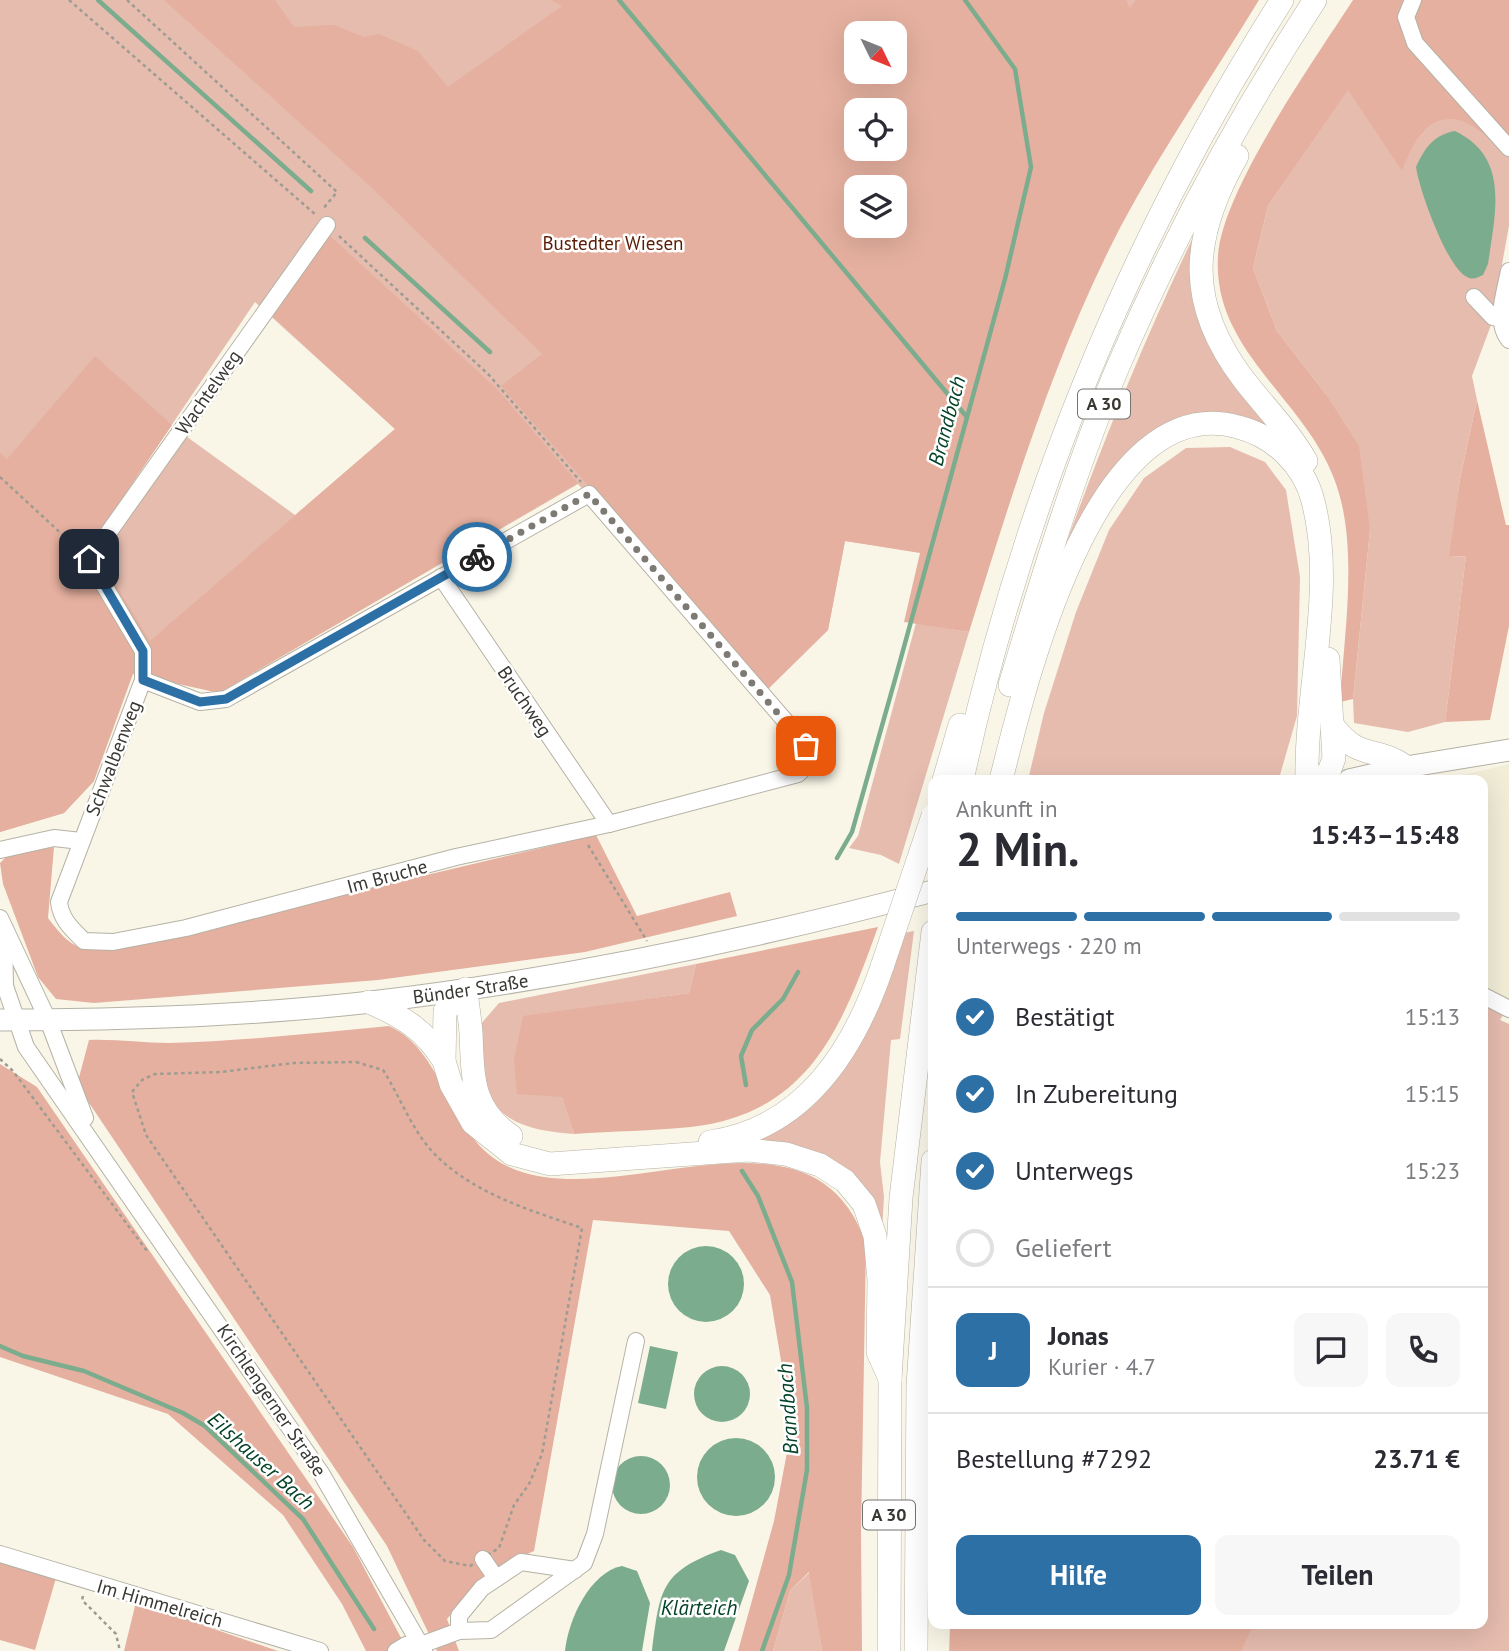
<!DOCTYPE html>
<html lang="de">
<head>
<meta charset="utf-8">
<style>
	body { margin:0; font-family:"PT Sans",sans-serif; background:#f7f7f7; color:#2b2b33; height:100vh; display:flex; flex-direction:column; font-size:26px; white-space:nowrap }
	* { box-sizing:border-box; margin:0 }
	p { font-size:23px; color:#7c7c81 }
	.icon { flex:none; width:38px; height:38px; fill:none; stroke:currentColor; stroke-width:2; stroke-linecap:round; stroke-linejoin:round }
	.map { position:relative; flex:1; overflow:hidden }
	.sheet { position:absolute; left:928px; top:775px; width:560px; height:854px; display:flex; flex-direction:column; background:#fff; border-radius:14px; box-shadow:0 7px 28px #0002 }
	.sheet>* { flex:none }
	.needle { width:46px; rotate:133deg }
	.controls { position:absolute; left:844px; top:21px; display:grid; gap:14px }
	.controls a { display:grid; place-items:center; width:63px; height:63px; border-radius:14px; background:#fff; box-shadow:0 7px 28px #0002; font-size:35px }
	.pin { position:absolute; display:grid; place-items:center; width:60px; height:60px; color:#fff; margin:-30px; border-radius:14px; box-shadow:0 4px 10px #0006 }
	.courier { position:absolute; display:grid; place-items:center; width:70px; height:70px; margin:-35px; border:5px solid #2d70a6; border-radius:50%; background:#fff; color:#222; box-shadow:0 2px 9px #0007 }
	.overview em { font-style:normal; font-weight:700 }
	.overview div { display:flex; flex-direction:column-reverse }
	.overview { display:flex; align-items:center; justify-content:space-between; height:119px; padding:0 28px }
	h1 { font-size:46px; font-weight:700; line-height:52px }
	.bar { display:grid; grid-template-columns:repeat(4,1fr); gap:10px 7px; align-content:center; height:84px; padding:0 28px }
	.bar i { height:9px; border-radius:5px; background:#e1e1e2 }
	.bar .active { background:#2d70a6 }
	.bar p { grid-column:span 4 }
	.line { display:flex; align-items:center; gap:18px; padding:0 28px; border-top:2px solid #e1e1e2 }
	.line div { flex:1 }
	.round { display:grid; place-items:center; flex:none; width:74px; height:74px; border-radius:14px; background:#f7f7f7 }
	ol { padding:0 28px; list-style:none }
	li { display:flex; align-items:center; gap:21px; height:77px }
	li p { margin-inline-start:auto }
	li .icon { padding:7px; border-radius:50%; background:#2d70a6; color:#fff; stroke-width:4 }
	li:last-child { color:#7c7c81 }
	li i { width:38px; height:38px; border:4px solid #e1e1e2; border-radius:50% }
	.primary-button { display:flex; gap:14px; margin-top:auto; padding:14px 28px }
	.primary-button a { flex:1; height:80px; border-radius:14px; background:#2d70a6; color:#fff; font-size:28px; font-weight:700; line-height:80px; text-align:center }
	.primary-button a+a { background:#f7f7f7; color:#2b2b33 }
	.map>svg:first-child { display:block }
</style>
</head>
<body>
<div class="map">
<svg width="1509" height="1651" viewBox="0 0 1509 1651">
	<rect width="100%" height="100%" fill="#f9f6e8"/>
	<!-- built -->
	<path fill="#f1edd7" d="M1509,764V1019L1482,1004V780H1443Z"/>
	<!-- green -->
	<g fill="#e6bcaf" fill-rule="evenodd">
		<path d="M0,0H1224L906,550L845,541L828,630L767,690L578,484L219,693L150,642L98,554L183,434L295,515L395,429L255,302L89,547L94,781L64,813L0,832ZM856,33H894V72H856ZM856,110H894V149H856ZM856,187H894V226H856Z"/>
		<path d="M1348,89L1402,170C1412,143 1433,107 1468,121C1483,127 1497,147 1509,157V226L1491,325L1472,376L1477,400L1460,479L1450,557L1466,556L1445,722L1408,732L1354,723L1353,699L1370,530L1325,393L1277,331L1253,268L1268,206Z"/>
		<path d="M1198,227L1189,270L1198,315L1287,442L1251,424L1145,439L1121,461L1093,497L1069,545L1066,544C1105,436 1148,331 1198,227Z"/>
		<path d="M1230,447L1265,462L1286,490L1300,577L1297,716L1280,775L1271,780H1028L1044,713L1076,612L1109,530L1144,478L1186,448Z"/>
		<path d="M916,623L969,632L899,864L881,855L849,848L858,836Z"/>
		<path d="M914,931L900,1039L891,1040L880,1162L884,1197L882,1231L866,1195L741,1145L804,1108L903,933Z"/>
		<path d="M696,964L689,993L523,1017L562,1096L574,1134C537,1131 498,1125 483,1085C477,1069 481,1042 480,1025L499,1003Z"/>
		<path d="M1482,1004L1503,1015L1500,1020L1509,1024V1651H949L950,1624H1482Z"/>
		<path d="M810,1572L822,1651H773L790,1591Z"/>
	</g>
	<!-- forest -->
	<g fill="#e5b09f" fill-rule="evenodd">
		<path d="M164,0H275L294,27L334,25L364,37L379,34L418,51L448,87L562,6L551,0H1126L1130,8L1136,0H1259C1214,74 1162,149 1121,226C1054,355 1012,494 969,632L904,622L920,553L845,541L828,630L767,690L501,386L542,354L372,188ZM856,33H894V72H856ZM856,110H894V149H856ZM856,187H894V226H856Z"/>
		<path d="M1353,0H1509V142L1493,127L1487,137C1444,98 1418,128 1402,171L1348,90L1268,206L1253,268L1277,331L1325,393L1359,446L1370,530L1353,699L1340,702C1344,633 1360,541 1333,476C1302,397 1212,349 1218,256C1222,190 1315,59 1353,0Z"/>
		<path d="M328,234L497,389L578,483L219,693L133,674L94,781L64,813L0,832V453L7,459L95,356L172,425L89,547L98,554L150,641L395,429L269,313Z"/>
		<path d="M1477,400L1506,525H1509V626L1490,720L1445,722L1466,556L1449,557L1460,479Z"/>
		<path d="M596,835L637,916L730,892L737,916L585,952L378,980L94,1003L56,999L38,977L3,884L0,863L7,856L54,847L48,918C74,952 80,951 121,947Z"/>
		<path d="M878,927C842,1027 810,1113 691,1127C652,1131 613,1131 574,1134L562,1097L517,1094L514,1060L523,1016L689,993L696,964Z"/>
		<path d="M389,1026C450,1054 445,1143 516,1170C625,1211 814,1090 866,1244L861,1533L862,1651H822L809,1572L790,1591L773,1651H738L774,1521L792,1426L770,1295L729,1231L593,1220L534,1551L486,1573L447,1619L459,1651H437L387,1546L77,1085L89,1040C116,1039 142,1043 169,1043C242,1041 316,1033 389,1026Z"/>
		<path d="M0,1064L37,1087L353,1547L408,1651H366L342,1604L283,1515L168,1414L0,1357Z"/>
		<path d="M0,1561L56,1578L35,1650L0,1640Z"/>
		<path d="M136,1602L278,1651H124Z"/>
		<path d="M950,1624H1254L1241,1651H950Z"/>
	</g>
	<!-- water -->
	<g fill="#7cac8e">
		<path d="M1455,131C1509,157 1496,209 1488,264L1483,275C1477,278 1473,280 1467,277C1447,268 1419,189 1416,167C1425,148 1433,135 1455,131Z"/>
		<circle cx="706" cy="1284" r="38"/>
		<path d="M650,1346L678,1352L666,1409L638,1403Z"/>
		<circle cx="722" cy="1394" r="28"/>
		<circle cx="736" cy="1477" r="39"/>
		<circle cx="641" cy="1485" r="29"/>
		<path d="M721,1550L735,1555L749,1581L724,1651H652C660,1590 660,1572 721,1550Z"/>
		<path d="M622,1566L637,1571L650,1603L642,1651H565C568,1620 590,1572 622,1566Z"/>
	</g>
	<g fill="none" stroke-linecap="round" stroke-linejoin="round">
		<!-- stream -->
		<g stroke="#7cac8e" stroke-width="4.5">
			<path d="M98,0L311,191"/>
			<path d="M619,0L966,416"/>
			<path d="M365,238L490,352"/>
			<path d="M837,858L852,832L896,676L1005,279L1031,167L1015,69L965,0"/>
			<path d="M746,1085L741,1056L752,1030L783,999L798,972"/>
			<path d="M742,1171L758,1196L792,1282L807,1408V1470L789,1575L762,1651"/>
			<path d="M0,1346L23,1356L84,1371L183,1413L205,1426L303,1519L374,1629"/>
		</g>
		<!-- minor casing -->
		<g stroke="#b5b2a5" stroke-width="18">
			<g id="minor">
				<path d="M1413,0L1406,17L1415,43L1509,148"/>
				<path d="M1509,271C1505,293 1494,321 1509,340"/>
				<path d="M1474,297L1493,317L1501,319"/>
				<path d="M441,577L609,824"/>
				<path d="M143,680L200,702L226,699L589,494L806,745L811,761L798,774L609,824L456,857L186,928L113,942L84,941C72,929 61,920 59,902L143,680V651L89,560L327,225"/>
				<path d="M0,850L54,838L81,841"/>
				<path d="M0,918L48,1020L85,1118"/>
				<path d="M4,930L5,986L26,1047L321,1473L424,1651"/>
				<path d="M1482,995L1509,1009"/>
				<path d="M0,1554L320,1651"/>
				<path d="M483,1559L496,1578"/>
				<path d="M459,1631V1616L482,1588L521,1562L575,1570"/>
				<path d="M396,1651L406,1645H421L459,1631L491,1630L584,1563L595,1534L636,1341"/>
			</g>
		</g>
		<!-- major casing -->
		<g stroke="#b5b2a5" stroke-width="23">
			<g id="major">
				<path d="M1349,780L1406,767L1509,750"/>
				<path id="s1" d="M0,1020C124,1020 248,1016 371,1002C560,980 749,940 933,891"/>
			</g>
		</g>
		<!-- highway casing -->
		<g stroke="#b5b2a5" stroke-width="24">
			<g id="highway">
				<path d="M1237,156C1190,239 1186,304 1244,380C1265,407 1289,431 1306,461"/>
				<path d="M1010,685C1042,579 1074,472 1117,369C1172,240 1239,117 1315,0"/>
				<path d="M1333,726C1360,762 1376,745 1406,767"/>
				<path d="M944,780L960,725"/>
				<path d="M962,780C1023,501 1129,241 1282,0"/>
				<path d="M1001,780C1025,684 1095,387 1238,427C1274,436 1304,465 1313,501C1336,588 1305,691 1307,780"/>
				<path d="M1319,780L1329,772L1334,758L1328,659"/>
				<path d="M466,989L445,1011L444,1061L451,1084L473,1123L512,1154L550,1164L748,1150L786,1154L820,1165L845,1181L864,1204L875,1236L879,1280L878,1352L890,1379"/>
				<path d="M466,989C467,1004 470,1018 471,1033C473,1077 471,1109 511,1136"/>
				<path d="M369,1002C402,1016 425,1030 444,1061"/>
				<path d="M710,1142C806,1128 855,1048 883,964"/>
				<path d="M889,1651L890,1379L901,1198L933,932"/>
				<path d="M916,1651L918,1386L933,1161"/>
			</g>
		</g>
		<!-- path -->
		<g stroke="#9e9c92" stroke-width="2.5" stroke-dasharray="3.5 3.5" stroke-linecap="butt">
			<path d="M69,0L316,215"/>
			<path d="M127,0L337,192L322,210"/>
			<path d="M339,236L489,375L581,482"/>
			<path d="M0,477L79,550"/>
			<path d="M588,845L647,941"/>
			<path d="M0,1059L13,1071L147,1251"/>
			<path d="M356,1062L383,1070C399,1095 411,1127 430,1149C468,1192 529,1210 582,1228L542,1454L529,1484L514,1505L499,1548L470,1566L445,1561L424,1540L146,1135L132,1092L142,1080L155,1074L221,1072L293,1063Z"/>
			<path d="M83,1596L82,1600L116,1634L120,1651"/>
		</g>
		<!-- minor -->
		<use href="#minor" stroke="#fff" stroke-width="16"/>
		<!-- major -->
		<use href="#major" stroke="#fff" stroke-width="21"/>
		<!-- highway -->
		<use href="#highway" stroke="#fff" stroke-width="23"/>
		<!-- highway-bridge casing -->
		<g stroke="#b5b2a5" stroke-width="24" stroke-linecap="butt">
			<path id="highway-bridge" d="M883,964L933,816"/>
		</g>
		<!-- highway-bridge -->
		<use href="#highway-bridge" stroke="#fff" stroke-width="23"/>
	</g>
	<g fill="none" stroke-linecap="round" stroke-linejoin="round">
		<!-- done -->
		<path stroke="#7c7a72" stroke-width="7" stroke-dasharray="0 12.6" d="M477,557L589,494L806,746"/>
		<!-- route -->
		<path stroke="#2d70a6" stroke-width="9" d="M89,559L143,651V680L200,702L226,699L477,557"/>
	</g>
	<g text-anchor="middle" stroke-width="5" stroke-linejoin="round" paint-order="stroke">
		<!-- shield labels -->
		<g fill="#fff" stroke="#747370" stroke-width="2">
			<rect x="1078" y="389.5" width="52" height="29" rx="5"/>
			<rect x="863" y="1500.5" width="52" height="29" rx="5"/>
		</g>
		<g font-size="18" font-weight="bold" fill="#383732">
			<text x="1104" y="410">A 30</text>
			<text x="889" y="1521">A 30</text>
		</g>
		<!-- park labels -->
		<g font-size="19" fill="#5b1c06" stroke="#fff">
			<text x="613" y="250">Bustedter Wiesen</text>
		</g>
		<!-- street labels -->
		<g font-size="19" fill="#383732" stroke="#fff">
			<text transform="translate(208 392) rotate(-55)" y="7">Wachtelweg</text>
			<text transform="translate(525 701) rotate(56)" y="7">Bruchweg</text>
			<text transform="translate(113 758) rotate(-69)" y="7">Schwalbenweg</text>
			<text transform="translate(387 876) rotate(-15)" y="7">Im Bruche</text>
			<text dy="7" stroke="none"><textPath href="#s1" startOffset="472">Bünder Straße</textPath></text>
			<text transform="translate(272 1400) rotate(56)" y="7">Kirchlengerner Straße</text>
			<text transform="translate(160 1603) rotate(16)" y="7">Im Himmelreich</text>
		</g>
		<!-- water labels -->
		<g font-size="21" font-style="italic" fill="#044327" stroke="#fff">
			<text transform="translate(947 421) rotate(-75)" y="7">Brandbach</text>
			<text transform="translate(788 1409) rotate(-94)" y="7">Brandbach</text>
			<text transform="translate(261 1461) rotate(42)" y="7">Eilshauser Bach</text>
			<text x="699" y="1615">Klärteich</text>
		</g>
	</g>
</svg>
<div class="controls">
<a><svg class="needle" viewBox="-14 -14 28 28"><path d="M0-13l5 13h-10z" fill="#e53935"/><path d="M0 13l5-13h-10z" fill="#7c7c81"/></svg></a>
<a><svg class="icon" aria-label="locate" viewBox="0 0 24 24"><circle cx="12" cy="12" r="6"/><path d="M12 2v4M12 18v4M2 12h4M18 12h4"/></svg></a>
<a><svg class="icon" aria-label="layers" viewBox="0 0 24 24"><path d="M12 4l9 5-9 5-9-5zM3 14l9 5 9-5"/></svg></a>
</div>
<div class="pin" style="left:806px;top:746px;background:#ea580c"><svg class="icon" aria-label="bag" viewBox="0 0 24 24"><path d="M5 8h14l-1 12H6zM9 8a3 3 0 0 1 6 0"/></svg></div>
<div class="pin" style="left:89px;top:559px;background:#1f2937"><svg class="icon" aria-label="home" viewBox="0 0 24 24"><path d="M3 11l9-7 9 7M6 9v11h12V9"/></svg></div>
<div class="courier" style="left:477px;top:557px"><svg class="icon" aria-label="bike" viewBox="0 0 24 24"><circle cx="6" cy="16" r="4"/><circle cx="18" cy="16" r="4"/><path d="M6 16l4-8h5l3 8M10 8l3 8H6M13 5h3"/></svg></div>
<section class="sheet">
<div class="overview"><div><h1>2 Min.</h1><p>Ankunft in</p></div><em>15:43–15:48</em></div>
<div class="bar"><i class="active"></i><i class="active"></i><i class="active"></i><i></i><p>Unterwegs · 220 m</p></div>
<ol>
<li><svg class="icon" aria-label="check" viewBox="0 0 24 24"><path d="M5 12l5 5 9-10"/></svg>Bestätigt<p>15:13</p></li>
<li><svg class="icon" aria-label="check" viewBox="0 0 24 24"><path d="M5 12l5 5 9-10"/></svg>In Zubereitung<p>15:15</p></li>
<li><svg class="icon" aria-label="check" viewBox="0 0 24 24"><path d="M5 12l5 5 9-10"/></svg>Unterwegs<p>15:23</p></li>
<li><i></i>Geliefert</li>
</ol>
<div class="line" style="height:126px"><b class="round" style="background:#2d70a6;color:#fff">J</b><div><b>Jonas</b><p>Kurier · 4.7</p></div><a class="round"><svg class="icon" aria-label="chat" viewBox="0 0 24 24"><path d="M4 5h16v11H9l-5 4z"/></svg></a><a class="round"><svg class="icon" aria-label="phone" viewBox="0 0 24 24"><path d="M5 4h4l2 5-3 2q2 4 5 5l2-3 5 2v4C11 20 4 13 5 4z"/></svg></a></div>
<div class="line" style="height:91px"><div>Bestellung #7292</div><b>23.71 €</b></div>
<div class="primary-button"><a>Hilfe</a><a>Teilen</a></div>
</section>
</div>
</body>
</html>
